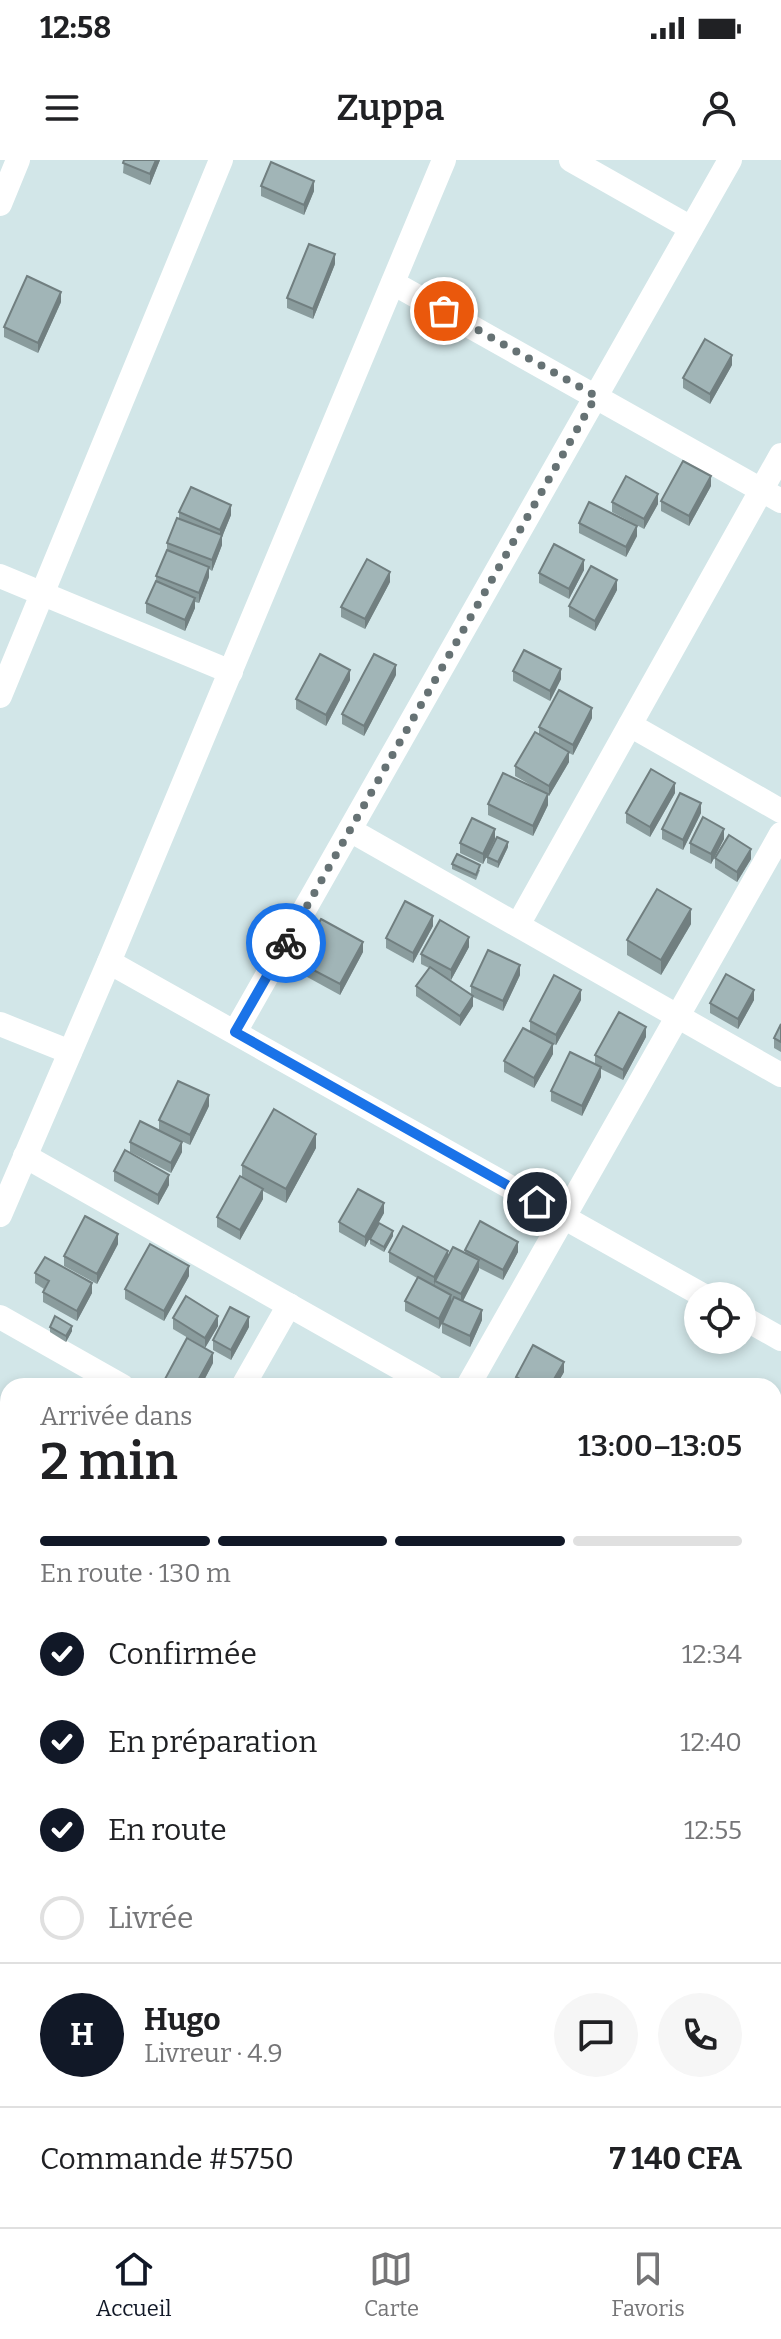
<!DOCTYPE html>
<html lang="fr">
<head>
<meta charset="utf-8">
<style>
	body { margin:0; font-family:Bitter,serif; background:#f6f6f6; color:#202124; height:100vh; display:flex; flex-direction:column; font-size:30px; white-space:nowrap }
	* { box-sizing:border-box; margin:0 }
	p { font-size:26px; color:#757577 }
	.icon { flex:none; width:44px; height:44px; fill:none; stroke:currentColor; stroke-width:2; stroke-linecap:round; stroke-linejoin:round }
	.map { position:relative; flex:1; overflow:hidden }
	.panel { position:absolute; left:0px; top:1218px; width:782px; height:850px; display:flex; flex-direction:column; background:#fff; border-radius:24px 24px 0 0; box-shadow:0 4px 12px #0003 }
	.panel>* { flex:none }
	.buttons { position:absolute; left:684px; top:1122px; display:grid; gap:16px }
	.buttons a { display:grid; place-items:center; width:72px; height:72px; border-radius:50%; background:#fff; box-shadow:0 4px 12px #0003; font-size:40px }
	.pin { position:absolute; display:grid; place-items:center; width:68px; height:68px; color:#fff; margin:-34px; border:4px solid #fff; border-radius:50%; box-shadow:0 2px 8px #0007 }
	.courier { position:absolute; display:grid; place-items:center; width:80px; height:80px; margin:-40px; border:6px solid #1a73e8; border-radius:50%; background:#fff; color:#222; box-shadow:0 2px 10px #0007 }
	.overview em { font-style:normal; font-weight:600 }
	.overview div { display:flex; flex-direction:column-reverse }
	.overview { display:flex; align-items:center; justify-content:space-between; height:136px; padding:0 40px }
	h1 { font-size:52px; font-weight:600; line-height:60px }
	.bar { display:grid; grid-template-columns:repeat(4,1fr); gap:12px 8px; align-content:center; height:96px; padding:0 40px }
	.bar i { height:10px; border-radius:6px; background:#e0e0e0 }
	.bar .active { background:#111827 }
	.bar p { grid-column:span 4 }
	.line { display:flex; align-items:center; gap:20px; padding:0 40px; border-top:2px solid #e0e0e0 }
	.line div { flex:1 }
	.round { display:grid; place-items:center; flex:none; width:84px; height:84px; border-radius:42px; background:#f6f6f6 }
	ol { padding:0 40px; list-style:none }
	li { display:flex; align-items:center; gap:24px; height:88px }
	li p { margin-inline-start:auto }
	li .icon { padding:8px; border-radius:50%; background:#111827; color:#fff; stroke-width:4 }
	li:last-child { color:#757577 }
	li i { width:44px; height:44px; border:4px solid #e0e0e0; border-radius:50% }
	.status { display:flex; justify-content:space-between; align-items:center; height:56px; padding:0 40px; background:#fff; direction:ltr }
	.status svg { height:22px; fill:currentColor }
	header { display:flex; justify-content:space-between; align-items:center; height:104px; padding:0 40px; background:#fff; font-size:36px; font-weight:600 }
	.tabs { display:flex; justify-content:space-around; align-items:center; height:112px; border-top:2px solid #e0e0e0; background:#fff; font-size:22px; color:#757577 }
	.tabs a { display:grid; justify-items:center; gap:4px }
	.tabs .active { color:#111827 }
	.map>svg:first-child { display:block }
</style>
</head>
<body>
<div class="status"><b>12:58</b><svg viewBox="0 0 49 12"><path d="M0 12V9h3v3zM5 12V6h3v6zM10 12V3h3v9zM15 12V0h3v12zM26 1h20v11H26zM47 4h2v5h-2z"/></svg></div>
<header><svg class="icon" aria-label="menu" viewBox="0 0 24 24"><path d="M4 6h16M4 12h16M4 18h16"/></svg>Zuppa<svg class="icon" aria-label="person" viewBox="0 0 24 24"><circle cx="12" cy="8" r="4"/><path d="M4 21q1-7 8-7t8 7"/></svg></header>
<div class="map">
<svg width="781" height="2067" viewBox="0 0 781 2067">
	<rect width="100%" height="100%" fill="#d2e6e8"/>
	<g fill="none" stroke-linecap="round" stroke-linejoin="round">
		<!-- minor -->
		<g stroke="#fff" stroke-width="24">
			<path d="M571,0L691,68"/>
			<path d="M0,44L18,0"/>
			<path d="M393,123L781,341"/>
			<path d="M0,416L231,512"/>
			<path d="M0,536L221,0"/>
			<path d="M630,565L781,651"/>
			<path d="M350,670L781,915"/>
			<path d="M518,765L781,295"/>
			<path d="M109,802L704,1136"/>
			<path d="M0,864L70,892"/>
			<path d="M235,872L730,0"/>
			<path d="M25,996L432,1226"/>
			<path d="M0,1055L109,802L444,0"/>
			<path d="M0,1157L122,1226"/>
			<path d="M742,1157L781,1179"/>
			<path d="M243,1226L289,1145"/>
			<path d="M468,1226L781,674"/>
			<path d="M0,1335L8,1339"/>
			<path d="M774,1437L781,1425"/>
			<path d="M0,1552L8,1556"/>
			<path d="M0,1654L8,1640"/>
			<path d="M0,1731L8,1735"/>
			<path d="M774,1848L781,1836"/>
			<path d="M98,2060L110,2067"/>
			<path d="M580,2060L592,2067"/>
			<path d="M38,2067L41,2060"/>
			<path d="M518,2067L522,2060"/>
			<path d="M650,2067L654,2060"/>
		</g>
	</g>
	<!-- wall -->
	<g fill="#8a9c9d">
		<path d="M124,0H160L150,25L123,13Z"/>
		<path d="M261,26L314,31L304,55L261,36Z"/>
		<path d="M335,104L313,159L287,148V138Z"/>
		<path d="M61,142L38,193L4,177V167Z"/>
		<path d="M732,205L710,244L683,228V218Z"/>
		<path d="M711,326L689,366L661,351V341Z"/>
		<path d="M612,342L658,344L644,369L612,352Z"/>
		<path d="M179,352L231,355L222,377V385L212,411L209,409V417L199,443L195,442V448L185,471L146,453V443L156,421V416L167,391V383L179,359Z"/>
		<path d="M579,363L637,376L626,397L579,373Z"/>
		<path d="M584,410L569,439L539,423V413Z"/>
		<path d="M390,422L365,469L341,457V447Z"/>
		<path d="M617,430L595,471L569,457V446Z"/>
		<path d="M513,511L561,519L550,541L513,521Z"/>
		<path d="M396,515L364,576L342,564V554Z"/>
		<path d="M350,520L326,566L296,549V539Z"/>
		<path d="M592,558L573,595L569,593V602L549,636L548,635V645L533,676L488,655V644L541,631L515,616V606L539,574V567Z"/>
		<path d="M675,633L650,677L626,663V653Z"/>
		<path d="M701,653L683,690L662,679V669Z"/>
		<path d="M495,679L483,704L460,693V683Z"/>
		<path d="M724,679L711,704L690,693V683Z"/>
		<path d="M508,687L498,708L487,703V697Z"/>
		<path d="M715,698L751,699L737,722L715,708Z"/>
		<path d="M452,704L480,710L476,720L452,709Z"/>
		<path d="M691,764L661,815L627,795V780Z"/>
		<path d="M433,766L413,803L386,788V778Z"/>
		<path d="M469,787L451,820L443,816L471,835V826L520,815L503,851L473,837V846L460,866L416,836V826L429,808L421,804V794Z"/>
		<path d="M363,792L340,835L298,812V802Z"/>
		<path d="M581,840L556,885L553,884V894L534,928L504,912V901L530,871V861Z"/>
		<path d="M754,840L738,869L710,853V843Z"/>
		<path d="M781,864V892L774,888V878Z"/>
		<path d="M646,877L623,920L601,909V917L582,956L551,941V931L595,904V895Z"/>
		<path d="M209,946L190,985L164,973L182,992L171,1013L130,992V982L159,970V960Z"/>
		<path d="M316,988L286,1043L263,1031V1039L240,1080L217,1067V1057L242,1018V1005Z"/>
		<path d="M114,1011L169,1025L158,1045L114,1021Z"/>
		<path d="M384,1053L365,1087L339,1072V1062Z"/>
		<path d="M393,1076L384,1092L370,1084V1079Z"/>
		<path d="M118,1084L97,1124L64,1106V1096Z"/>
		<path d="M465,1090L518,1092L503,1120L479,1108L463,1141L482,1160L470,1187L442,1173V1164L439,1169L405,1151V1141L417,1118L389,1102V1092L448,1096L465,1093Z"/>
		<path d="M35,1113L92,1133L77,1161L43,1142V1132L44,1129L35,1123Z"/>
		<path d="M189,1116L164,1161L125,1139V1129Z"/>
		<path d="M173,1158L218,1166L205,1188L173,1169Z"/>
		<path d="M50,1167L72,1171L66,1182L50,1172Z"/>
		<path d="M249,1167L231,1200L213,1190V1180Z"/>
		<path d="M213,1203L201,1226H165V1219Z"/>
		<path d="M564,1212L556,1226H516V1217Z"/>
		<path d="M781,1263V1283L777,1280V1270Z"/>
		<path d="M774,1287L781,1291V1344L774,1357Z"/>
		<path d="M8,1515V1531L6,1530V1519Z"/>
		<path d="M781,1614V1638L776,1635V1625Z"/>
		<path d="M8,1850V1896L0,1892V1862Z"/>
	</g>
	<!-- shaded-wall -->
	<g fill="#717f80">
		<path d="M156,0H160L150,25V14Z"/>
		<path d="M314,21V31L304,55V45Z"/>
		<path d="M335,94V104L313,159V149Z"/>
		<path d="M61,132V142L38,193V183Z"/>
		<path d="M732,195V205L710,244V234Z"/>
		<path d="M711,316V326L689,366V356Z"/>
		<path d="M658,334V344L644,369V359Z"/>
		<path d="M231,345V355L222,377V385L212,411V400L220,379V370Z"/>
		<path d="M637,366V376L626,397V387Z"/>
		<path d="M584,400V410L569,439V429Z"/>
		<path d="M209,407V417L199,443V433Z"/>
		<path d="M390,412V422L365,469V459Z"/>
		<path d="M617,420V430L595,471V461Z"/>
		<path d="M195,438V448L185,471V460Z"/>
		<path d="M396,505V515L364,576V566Z"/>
		<path d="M561,509V519L550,541V531Z"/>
		<path d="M350,510V520L326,566V555Z"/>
		<path d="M592,548V558L573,595V585Z"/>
		<path d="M569,592V602L549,636V626Z"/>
		<path d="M675,623V633L650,677V667Z"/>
		<path d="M548,634V645L533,676V666Z"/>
		<path d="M701,643V653L683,690V680Z"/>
		<path d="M495,669V679L483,704V694Z"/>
		<path d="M724,669V679L711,704V694Z"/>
		<path d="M508,682V687L498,708V702Z"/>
		<path d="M751,689V699L737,722V712Z"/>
		<path d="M691,749V764L661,815V800Z"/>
		<path d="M433,756V766L413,803V793Z"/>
		<path d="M469,777V787L451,820V810Z"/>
		<path d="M363,782V792L340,835V824Z"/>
		<path d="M520,805V815L503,851V841Z"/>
		<path d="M581,830V840L556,885V875Z"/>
		<path d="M754,830V840L738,869V859Z"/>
		<path d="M473,836V846L460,866V856Z"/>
		<path d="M646,867V877L623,920V910Z"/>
		<path d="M553,884V894L534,928V918Z"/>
		<path d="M601,907V917L582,956V946Z"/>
		<path d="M209,935V946L190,985V975Z"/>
		<path d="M316,974V988L286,1043V1029Z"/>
		<path d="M182,982V992L171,1013V1003Z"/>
		<path d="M169,1015V1025L158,1045V1035Z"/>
		<path d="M263,1029V1039L240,1080V1070Z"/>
		<path d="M384,1043V1053L365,1087V1077Z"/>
		<path d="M393,1071V1076L384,1092V1087Z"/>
		<path d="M118,1074V1084L97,1124V1114Z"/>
		<path d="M518,1082V1092L503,1120V1110Z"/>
		<path d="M448,1091V1101L435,1121L434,1127V1117Z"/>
		<path d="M479,1100V1110L461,1145V1134Z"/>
		<path d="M189,1106V1116L164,1161V1151Z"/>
		<path d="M92,1123V1133L77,1161V1151Z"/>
		<path d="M451,1135V1145L439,1169V1159Z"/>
		<path d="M482,1150V1160L470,1187V1176Z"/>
		<path d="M218,1156V1166L205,1188V1178Z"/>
		<path d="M249,1157V1167L231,1200V1190Z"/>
		<path d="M72,1166V1171L66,1182V1176Z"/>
		<path d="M213,1193V1203L201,1226H195Z"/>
		<path d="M564,1202V1212L556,1226H550Z"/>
		<path d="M781,1334V1344L774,1357V1347Z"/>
		<path d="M776,1679V1689L774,1694V1684Z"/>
		<path d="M778,1803V1813L774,1820V1809Z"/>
		<path d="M781,1917V1927L774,1940V1930Z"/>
		<path d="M396,2060H401L397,2067H392Z"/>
	</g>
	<!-- building -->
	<g fill="#a1b5b7" stroke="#717f80" stroke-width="2">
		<path d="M124,0H156L150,14L123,3Z"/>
		<path d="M271,2L314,21L304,45L261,26Z"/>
		<path d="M309,84L335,94L313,149L287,138Z"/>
		<path d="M27,116L61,132L38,183L4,167Z"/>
		<path d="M705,179L732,195L710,234L683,218Z"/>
		<path d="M683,301L711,316L689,356L661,341Z"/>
		<path d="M626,316L658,334L644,359L612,342Z"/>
		<path d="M191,327L231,345L220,370L179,352Z"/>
		<path d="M589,342L637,366L626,387L579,363Z"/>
		<path d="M177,358L222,375L212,400L167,383Z"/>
		<path d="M554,384L584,400L569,429L539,413Z"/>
		<path d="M167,390L209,407L199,433L156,416Z"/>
		<path d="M367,399L390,412L365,459L341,447Z"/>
		<path d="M591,406L617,420L595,461L569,446Z"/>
		<path d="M156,421L195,438L185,460L146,443Z"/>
		<path d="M524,490L561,509L550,531L513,511Z"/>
		<path d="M320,494L350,510L326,555L296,539Z"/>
		<path d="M374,494L396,505L364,566L342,554Z"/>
		<path d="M559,530L592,548L573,585L539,567Z"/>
		<path d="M535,572L569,592L549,626L515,606Z"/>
		<path d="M651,609L675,623L650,667L626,653Z"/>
		<path d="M503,613L548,634L533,666L488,644Z"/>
		<path d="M680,633L701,643L683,680L662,669Z"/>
		<path d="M703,657L724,669L711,694L690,683Z"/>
		<path d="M472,658L495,669L483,694L460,683Z"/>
		<path d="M729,675L751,689L737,712L715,698Z"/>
		<path d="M497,677L508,682L498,702L487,697Z"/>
		<path d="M457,694L480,705L476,715L452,704Z"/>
		<path d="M657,729L691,749L661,800L627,780Z"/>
		<path d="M405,741L433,756L413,793L386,778Z"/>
		<path d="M321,759L363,782L340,824L298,802Z"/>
		<path d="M440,760L469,777L451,810L421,794Z"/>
		<path d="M488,790L520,805L503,841L471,826Z"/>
		<path d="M430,807L473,836L460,856L416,826Z"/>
		<path d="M726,814L754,830L738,859L710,843Z"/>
		<path d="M554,815L581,830L556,875L530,861Z"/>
		<path d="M619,852L646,867L623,910L595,895Z"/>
		<path d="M781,864V882L774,878Z"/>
		<path d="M523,868L553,884L534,918L504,901Z"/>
		<path d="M570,892L601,907L582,946L551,931Z"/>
		<path d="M178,921L209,935L190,975L159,960Z"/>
		<path d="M274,949L316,974L286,1029L242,1005Z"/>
		<path d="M140,961L182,982L171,1003L130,982Z"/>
		<path d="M125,990L169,1015L158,1035L114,1011Z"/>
		<path d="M240,1016L263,1029L240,1070L217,1057Z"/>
		<path d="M358,1029L384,1043L365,1077L339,1062Z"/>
		<path d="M85,1056L118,1074L97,1114L64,1096Z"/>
		<path d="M480,1061L518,1082L503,1110L465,1090Z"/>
		<path d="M379,1063L393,1071L384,1087L370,1079Z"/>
		<path d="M403,1066L448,1091L434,1117L389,1092Z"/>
		<path d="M150,1084L189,1106L164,1151L125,1129Z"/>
		<path d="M453,1087L479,1100L461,1134L435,1121Z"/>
		<path d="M45,1097L92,1123L77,1151L43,1132L49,1121L35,1113Z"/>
		<path d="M418,1117L451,1135L439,1159L405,1141Z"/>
		<path d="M186,1136L218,1156L205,1178L173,1158Z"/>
		<path d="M454,1137L482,1150L470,1176L442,1163Z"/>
		<path d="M230,1147L249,1157L231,1190L213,1180Z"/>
		<path d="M55,1156L72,1166L66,1176L50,1167Z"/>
		<path d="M187,1178L213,1193L195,1226H178L165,1219Z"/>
		<path d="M533,1185L564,1202L550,1226H533L516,1217Z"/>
		<path d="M774,1287L781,1291V1318L774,1314Z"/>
		<path d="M774,1320L781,1324V1334L774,1347Z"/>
		<path d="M781,1614V1628L776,1625Z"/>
		<path d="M6,1849L8,1850V1886L0,1882V1862Z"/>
		<path d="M774,1885L781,1889V1917L774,1930Z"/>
		<path d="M345,2060H396L392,2067H354L344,2062Z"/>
	</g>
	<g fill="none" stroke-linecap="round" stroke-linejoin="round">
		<!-- done -->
		<path stroke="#667274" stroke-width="8" stroke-dasharray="0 14.4" d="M286,783L596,236L444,151"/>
		<!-- route -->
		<path stroke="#1a73e8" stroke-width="10" d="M286,783L235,872L537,1042"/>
	</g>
</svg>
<div class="buttons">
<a><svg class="icon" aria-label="locate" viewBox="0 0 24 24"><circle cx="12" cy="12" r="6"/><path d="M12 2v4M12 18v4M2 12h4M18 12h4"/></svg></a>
</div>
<div class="pin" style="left:444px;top:151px;background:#ea580c"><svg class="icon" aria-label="bag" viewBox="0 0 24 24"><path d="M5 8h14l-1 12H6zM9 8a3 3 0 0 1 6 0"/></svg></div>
<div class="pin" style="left:537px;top:1042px;background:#1f2937"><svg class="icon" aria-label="home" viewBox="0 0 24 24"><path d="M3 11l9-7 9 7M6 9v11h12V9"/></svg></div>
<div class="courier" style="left:286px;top:783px"><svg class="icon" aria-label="bike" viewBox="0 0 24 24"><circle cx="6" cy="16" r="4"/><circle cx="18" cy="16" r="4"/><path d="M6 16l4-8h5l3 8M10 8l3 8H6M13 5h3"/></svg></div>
<section class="panel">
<div class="overview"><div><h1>2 min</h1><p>Arrivée dans</p></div><em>13:00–13:05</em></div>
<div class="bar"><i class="active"></i><i class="active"></i><i class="active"></i><i></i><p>En route · 130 m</p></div>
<ol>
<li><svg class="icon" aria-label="check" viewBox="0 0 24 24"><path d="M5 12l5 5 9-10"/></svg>Confirmée<p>12:34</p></li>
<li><svg class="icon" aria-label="check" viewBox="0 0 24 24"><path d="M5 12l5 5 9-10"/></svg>En préparation<p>12:40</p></li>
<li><svg class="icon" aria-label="check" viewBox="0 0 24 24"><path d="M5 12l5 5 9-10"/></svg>En route<p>12:55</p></li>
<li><i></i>Livrée</li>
</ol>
<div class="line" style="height:144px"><b class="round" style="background:#111827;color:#fff">H</b><div><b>Hugo</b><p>Livreur · 4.9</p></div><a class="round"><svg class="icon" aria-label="chat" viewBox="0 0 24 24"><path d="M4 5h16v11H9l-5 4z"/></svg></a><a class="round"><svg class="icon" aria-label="phone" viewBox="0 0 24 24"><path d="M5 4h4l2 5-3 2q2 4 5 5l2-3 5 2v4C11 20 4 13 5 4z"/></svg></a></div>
<div class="line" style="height:104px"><div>Commande #5750</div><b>7 140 CFA</b></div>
</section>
</div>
<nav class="tabs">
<a class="active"><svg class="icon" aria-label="home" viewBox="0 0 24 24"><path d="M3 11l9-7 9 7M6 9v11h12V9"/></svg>Accueil</a>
<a><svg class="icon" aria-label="map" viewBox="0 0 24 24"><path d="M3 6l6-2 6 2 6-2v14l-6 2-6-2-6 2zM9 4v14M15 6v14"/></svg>Carte</a>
<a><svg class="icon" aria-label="saved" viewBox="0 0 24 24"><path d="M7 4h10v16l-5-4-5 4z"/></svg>Favoris</a>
</nav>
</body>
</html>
